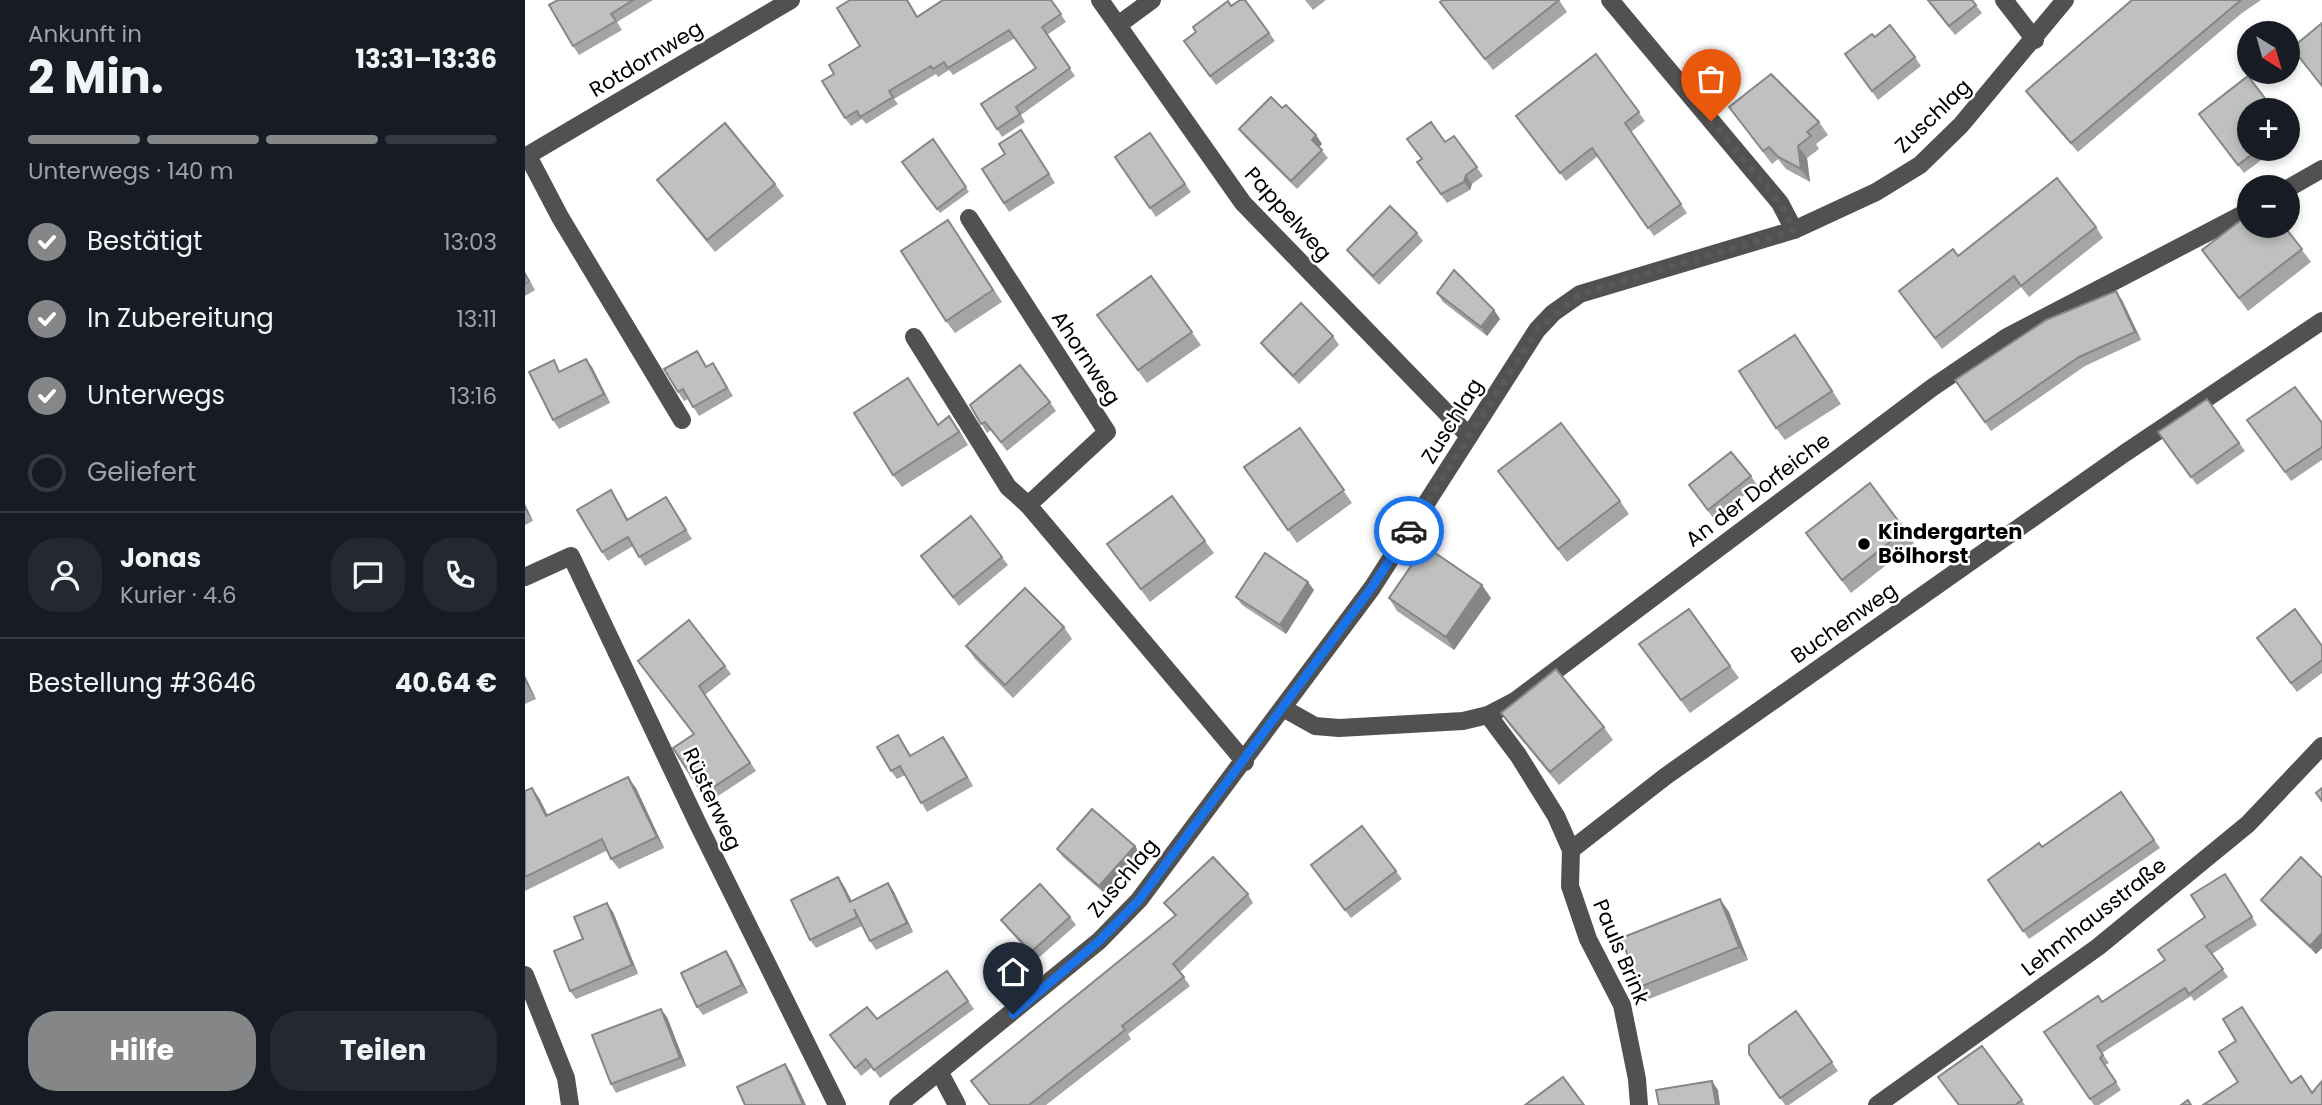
<!DOCTYPE html>
<html lang="de">
<head>
<meta charset="utf-8">
<style>
	body { margin:0; font-family:Poppins,sans-serif; background:#242831; color:#f1f3f6; height:100vh; display:flex; flex-direction:column; font-size:26px; white-space:nowrap }
	* { box-sizing:border-box; margin:0 }
	p { font-size:23px; color:#9ea1a6 }
	.icon { flex:none; width:38px; height:38px; fill:none; stroke:currentColor; stroke-width:2; stroke-linecap:round; stroke-linejoin:round }
	.map { position:relative; flex:1; overflow:hidden }
	.side { display:flex; flex-direction:column; background:#171b24; width:525px }
	.side>* { flex:none }
	.needle { width:46px; rotate:143deg }
	.fabs { position:absolute; left:1712px; top:21px; display:grid; gap:14px }
	.fabs a { display:grid; place-items:center; width:63px; height:63px; border-radius:50%; background:#171b24; box-shadow:0 4px 10px #0003; font-size:35px }
	.pin { position:absolute; display:grid; place-items:center; width:60px; height:60px; color:#fff; margin:-72px -30px; border-radius:50% 50% 50% 0; rotate:-45deg; box-shadow:0 0 7px #0007 }
	.pin .icon { rotate:45deg }
	.courier { position:absolute; display:grid; place-items:center; width:70px; height:70px; margin:-35px; border:5px solid #1a73e8; border-radius:50%; background:#fff; color:#222; box-shadow:0 2px 9px #0007 }
	.head em { font-style:normal; font-weight:700 }
	.head div { display:flex; flex-direction:column-reverse }
	.head { display:flex; align-items:center; justify-content:space-between; height:119px; padding:0 28px }
	h1 { font-size:46px; font-weight:700; line-height:52px }
	.bar { display:grid; grid-template-columns:repeat(4,1fr); gap:10px 7px; align-content:center; height:84px; padding:0 28px }
	.bar i { height:9px; border-radius:5px; background:#363941 }
	.bar .current { background:#858687 }
	.bar p { grid-column:span 4 }
	.line { display:flex; align-items:center; gap:18px; padding:0 28px; border-top:2px solid #363941 }
	.line div { flex:1 }
	.round { display:grid; place-items:center; flex:none; width:74px; height:74px; border-radius:28px; background:#242831 }
	ol { padding:0 28px; list-style:none }
	li { display:flex; align-items:center; gap:21px; height:77px }
	li p { margin-inline-start:auto }
	li .icon { padding:7px; border-radius:50%; background:#858687; color:#fff; stroke-width:4 }
	li:last-child { color:#9ea1a6 }
	li i { width:38px; height:38px; border:4px solid #363941; border-radius:50% }
	.action { display:flex; gap:14px; margin-top:auto; padding:14px 28px }
	.action a { flex:1; height:80px; border-radius:28px; background:#858687; color:#fff; font-size:28px; font-weight:700; line-height:80px; text-align:center }
	.action a+a { background:#242831; color:#f1f3f6 }
	main { display:flex; flex:1; min-height:0 }
	.map>svg:first-child { display:block }
</style>
</head>
<body>
<main>
<section class="side">
<div class="head"><div><h1>2 Min.</h1><p>Ankunft in</p></div><em>13:31–13:36</em></div>
<div class="bar"><i class="current"></i><i class="current"></i><i class="current"></i><i></i><p>Unterwegs · 140 m</p></div>
<ol>
<li><svg class="icon" aria-label="check" viewBox="0 0 24 24"><path d="M5 12l5 5 9-10"/></svg>Bestätigt<p>13:03</p></li>
<li><svg class="icon" aria-label="check" viewBox="0 0 24 24"><path d="M5 12l5 5 9-10"/></svg>In Zubereitung<p>13:11</p></li>
<li><svg class="icon" aria-label="check" viewBox="0 0 24 24"><path d="M5 12l5 5 9-10"/></svg>Unterwegs<p>13:16</p></li>
<li><i></i>Geliefert</li>
</ol>
<div class="line" style="height:126px"><a class="round"><svg class="icon" aria-label="person" viewBox="0 0 24 24"><circle cx="12" cy="8" r="4"/><path d="M4 21q1-7 8-7t8 7"/></svg></a><div><b>Jonas</b><p>Kurier · 4.6</p></div><a class="round"><svg class="icon" aria-label="chat" viewBox="0 0 24 24"><path d="M4 5h16v11H9l-5 4z"/></svg></a><a class="round"><svg class="icon" aria-label="phone" viewBox="0 0 24 24"><path d="M5 4h4l2 5-3 2q2 4 5 5l2-3 5 2v4C11 20 4 13 5 4z"/></svg></a></div>
<div class="line" style="height:91px"><div>Bestellung #3646</div><b>40.64 €</b></div>
<div class="action"><a>Hilfe</a><a>Teilen</a></div>
</section>
<div class="map">
<svg width="1797" height="1105" viewBox="0 0 1797 1105">
	<rect width="100%" height="100%" fill="#fff"/>
	<g fill="none" stroke-linecap="round" stroke-linejoin="round">
		<!-- minor -->
		<g stroke="#515151" stroke-width="18">
			<path d="M575,0L718,203L944,436"/>
			<path d="M1085,0L1255,203L1269,230"/>
			<path d="M1479,0L1510,40"/>
			<path d="M593,25L627,0"/>
			<path d="M3,156L35,217L157,420"/>
			<path d="M0,157L266,0"/>
			<path d="M1762,189L1797,169"/>
			<path d="M444,218L582,432L503,505L720,762"/>
			<path d="M389,337L483,487L503,505"/>
			<path d="M0,577L46,556L172,822L312,1105"/>
			<path d="M758,708L790,726L814,728L938,721L963,715L990,701L1408,387L1482,337L1724,211"/>
			<path d="M963,715L993,755L1031,816L1046,850L1045,886L1063,939L1097,1005L1112,1079L1114,1105"/>
			<path d="M1046,850L1141,776L1600,453L1797,321"/>
			<path d="M0,975L41,1078L45,1105"/>
			<path d="M415,1073L432,1105"/>
			<path d="M373,1105L574,941L614,900L847,588L1012,330L1028,313L1055,294L1269,230L1351,192L1395,165L1436,125L1540,0"/>
			<path d="M1352,1105L1573,947L1723,824L1797,746"/>
		</g>
	</g>
	<!-- wall -->
	<g fill="#a5a5a5">
		<path d="M33,0H128L92,22L97,30L54,55L48,46Z"/>
		<path d="M526,0L541,22L522,35L550,76L496,115L500,122L477,137L456,104L511,68L490,38L428,75L424,70L413,77L411,74L369,99L373,104L341,124L337,119L326,126L320,118L309,74L335,46L392,16Z"/>
		<path d="M720,0L750,41L691,85L659,41L706,6Z"/>
		<path d="M780,0H801L788,10Z"/>
		<path d="M1034,0L1042,12L968,70L915,2Z"/>
		<path d="M1402,0H1447L1457,13L1430,35Z"/>
		<path d="M1607,0H1736L1717,13L1553,152L1508,101L1501,91Z"/>
		<path d="M1350,37L1390,57L1396,66L1353,100L1320,54Z"/>
		<path d="M1071,54L1120,121L1106,132L1162,213L1129,236L1073,156L1041,181L997,124Z"/>
		<path d="M1204,107L1294,122L1303,135L1291,144L1294,149L1282,158L1285,182L1261,169L1253,159L1247,164Z"/>
		<path d="M1680,122L1724,149H1751L1719,173Z"/>
		<path d="M1762,127L1768,136L1762,140Z"/>
		<path d="M714,129L791,135L797,144L794,147L803,158L772,189L720,137Z"/>
		<path d="M625,133L666,192L631,217L590,157Z"/>
		<path d="M929,136L958,176L947,184L945,190L922,203L892,162Z"/>
		<path d="M502,138L530,183L484,212L457,169Z"/>
		<path d="M408,139L444,192L415,213L377,162Z"/>
		<path d="M132,180L250,184L259,196L190,252L141,192Z"/>
		<path d="M1759,226L1786,262L1723,311L1677,250Z"/>
		<path d="M1571,227L1578,238L1504,297L1496,287L1417,349L1374,291L1433,256Z"/>
		<path d="M431,232L477,302L430,333L421,321Z"/>
		<path d="M892,233L898,241L854,285L828,258L822,250Z"/>
		<path d="M0,272L10,290L0,296Z"/>
		<path d="M626,276L676,345L622,383L572,315Z"/>
		<path d="M912,293L969,310L975,319L962,336L918,302Z"/>
		<path d="M1597,300L1616,340L1560,366L1466,431L1430,380Z"/>
		<path d="M808,336L814,345L774,384L742,351L736,343Z"/>
		<path d="M1279,347L1316,404L1260,440L1251,428Z"/>
		<path d="M172,351L182,367L194,372L208,396L174,416L163,399L159,401L153,392Z"/>
		<path d="M67,367L85,403L34,429L28,420L36,371Z"/>
		<path d="M383,378L413,424L433,428L443,445L377,487L368,475Z"/>
		<path d="M1682,399L1720,451L1672,485L1633,432Z"/>
		<path d="M525,402L531,411L482,451L466,430L462,433L445,405Z"/>
		<path d="M1722,420L1797,423V460L1766,481Z"/>
		<path d="M775,428L827,503L772,543L719,467Z"/>
		<path d="M973,471L1095,501L1104,514L1042,562Z"/>
		<path d="M1226,476L1232,485L1189,519L1164,485Z"/>
		<path d="M141,497L167,539L120,566L108,546L83,561L77,552L92,499L103,519Z"/>
		<path d="M0,504L8,521L0,525Z"/>
		<path d="M1380,530L1389,543L1326,593L1281,533Z"/>
		<path d="M680,541L689,553L625,602L582,544Z"/>
		<path d="M477,557L483,565L434,606L402,565Z"/>
		<path d="M789,590L761,634L717,605L711,597Z"/>
		<path d="M864,598H966L929,650L872,611Z"/>
		<path d="M1164,609L1214,678L1165,713L1114,644Z"/>
		<path d="M539,627L547,639L488,698L450,659L441,646Z"/>
		<path d="M1732,638L1797,646V673L1772,692Z"/>
		<path d="M200,666L206,674L180,695L231,771L184,802L148,748L169,735L119,669Z"/>
		<path d="M0,676L11,699L0,704Z"/>
		<path d="M976,713L1079,727L1088,740L1034,785L985,726Z"/>
		<path d="M373,735L386,755L424,745L448,786L402,812L380,775L372,779L366,771Z"/>
		<path d="M7,788L14,798L23,815L111,788L139,848L94,869L86,859L83,850L0,891V791Z"/>
		<path d="M1596,792L1635,848L1504,939L1463,880L1517,847Z"/>
		<path d="M532,849L615,854L580,894L538,857Z"/>
		<path d="M871,871L877,879L826,918L792,874Z"/>
		<path d="M1700,874L1732,925L1687,954L1703,977L1669,1001L1666,996L1577,1053L1584,1063L1580,1065L1596,1090L1574,1105H1569L1519,1032L1577,1002L1640,960L1680,917Z"/>
		<path d="M313,877L319,886L327,901L363,883L369,892L388,932L351,950L345,941L337,926L291,948L285,940Z"/>
		<path d="M1797,878V948L1791,954L1742,908L1736,900Z"/>
		<path d="M723,894L728,903L655,972L665,986L603,1034L606,1039L521,1105H464L446,1081L650,916L639,903Z"/>
		<path d="M1195,899L1204,912L1223,960L1124,999L1115,987Z"/>
		<path d="M88,912L113,974L51,999L45,991L58,939Z"/>
		<path d="M545,917L551,925L511,960L482,928L476,920Z"/>
		<path d="M201,951L207,960L223,993L178,1015L172,1007Z"/>
		<path d="M422,971L449,1009L355,1078L347,1067L336,1076L305,1035L352,1019Z"/>
		<path d="M1271,1011L1313,1071L1264,1105H1260L1224,1054Z"/>
		<path d="M142,1017L161,1066L91,1093L86,1084Z"/>
		<path d="M1457,1046L1500,1105H1433Z"/>
	</g>
	<!-- shaded-wall -->
	<g fill="#868686">
		<path d="M791,135L797,144L793,148L787,140Z"/>
		<path d="M1273,146L1282,158L1285,182L1276,169Z"/>
		<path d="M941,175L947,184L945,190L939,182Z"/>
		<path d="M1591,291L1597,300L1616,340L1610,332Z"/>
		<path d="M969,310L975,319L962,336L956,327Z"/>
		<path d="M61,359L67,367L85,403L79,394Z"/>
		<path d="M0,504L8,521L0,510Z"/>
		<path d="M783,582L789,590L761,634L755,625Z"/>
		<path d="M957,585L966,598L929,650L921,637Z"/>
		<path d="M0,676L11,699L0,682Z"/>
		<path d="M418,737L424,745L448,786L442,777Z"/>
		<path d="M103,777L111,788L139,848L132,837Z"/>
		<path d="M7,788L14,798L28,827L21,816Z"/>
		<path d="M610,846L615,854L580,894L574,886Z"/>
		<path d="M313,877L319,886L331,910L325,902Z"/>
		<path d="M363,883L369,892L388,932L382,923Z"/>
		<path d="M1195,899L1204,912L1223,960L1214,947Z"/>
		<path d="M82,903L88,912L113,974L107,965Z"/>
		<path d="M1797,933V948L1791,954L1785,946Z"/>
		<path d="M201,951L207,960L223,993L217,985Z"/>
		<path d="M136,1009L142,1017L161,1066L155,1058Z"/>
		<path d="M260,1064L266,1073L281,1105H278Z"/>
		<path d="M1187,1081L1193,1090L1195,1105H1191Z"/>
	</g>
	<!-- building -->
	<g fill="#c0c0c0" stroke="#868686" stroke-width="2">
		<path d="M33,0H108L86,14L91,21L48,46L24,5Z"/>
		<path d="M325,0H382L392,17L418,0H526L536,14L517,27L545,68L491,107L495,114L472,129L456,104L511,68L484,30L423,68L419,62L408,69L406,66L364,91L368,97L335,117L332,111L320,118L297,81L309,74L304,65L335,46L312,8Z"/>
		<path d="M715,0H720L744,33L685,76L659,41L671,32L668,27L703,1L706,6Z"/>
		<path d="M918,0H1034L960,59L915,2Z"/>
		<path d="M1403,0H1447L1451,5L1424,26Z"/>
		<path d="M1607,0H1716L1546,143L1501,91Z"/>
		<path d="M1797,23V86L1767,48Z"/>
		<path d="M1365,25L1390,57L1347,91L1320,54L1347,34L1350,37Z"/>
		<path d="M1071,54L1114,112L1100,123L1156,204L1123,228L1067,148L1035,173L991,116Z"/>
		<path d="M1246,74L1294,122L1282,132L1286,136L1273,146L1276,169L1252,156L1244,147L1238,151L1204,107Z"/>
		<path d="M1723,76L1749,110H1724V149H1734L1713,165L1674,114Z"/>
		<path d="M746,97L757,108L761,105L791,135L787,140L797,150L766,181L714,129Z"/>
		<path d="M906,122L920,142L929,136L952,167L941,175L939,182L916,194L892,162L897,159L882,139Z"/>
		<path d="M200,123L250,184L182,240L132,180Z"/>
		<path d="M496,130L524,174L479,203L457,169L480,154L474,144Z"/>
		<path d="M625,133L660,184L625,208L590,157Z"/>
		<path d="M408,139L441,187L412,209L377,162Z"/>
		<path d="M1532,178L1571,227L1496,286L1489,276L1410,338L1374,291L1428,249L1433,256Z"/>
		<path d="M865,206L892,233L848,276L822,250Z"/>
		<path d="M1724,214V226H1759L1777,249L1714,298L1677,250Z"/>
		<path d="M423,220L468,290L421,321L376,251Z"/>
		<path d="M929,270L969,310L956,327L912,293Z"/>
		<path d="M0,274L4,281L0,284Z"/>
		<path d="M626,276L667,332L613,370L572,315Z"/>
		<path d="M1591,291L1610,332L1554,357L1460,422L1430,380L1521,320Z"/>
		<path d="M776,303L808,336L768,376L736,343Z"/>
		<path d="M1270,335L1307,391L1251,428L1214,371Z"/>
		<path d="M172,351L181,367L188,363L202,388L168,407L158,389L153,392L139,369Z"/>
		<path d="M61,359L79,394L28,420L4,372L29,360L34,372Z"/>
		<path d="M495,365L525,402L476,442L460,422L456,424L445,405Z"/>
		<path d="M383,378L413,425L424,416L434,432L368,475L329,413Z"/>
		<path d="M1770,387L1797,423V447L1760,472L1722,420Z"/>
		<path d="M1682,399L1714,443L1666,477L1633,432Z"/>
		<path d="M1036,423L1095,501L1033,549L973,471Z"/>
		<path d="M775,428L819,490L763,530L719,467Z"/>
		<path d="M1206,452L1226,476L1183,510L1164,485Z"/>
		<path d="M1345,483L1380,530L1317,580L1281,533Z"/>
		<path d="M86,490L102,520L141,497L161,530L114,557L103,537L77,552L52,510Z"/>
		<path d="M647,496L680,541L616,589L582,544Z"/>
		<path d="M446,516L477,557L428,597L396,556Z"/>
		<path d="M900,546L957,585L921,637L864,598Z"/>
		<path d="M740,553L783,582L755,625L711,597Z"/>
		<path d="M500,588L539,627L480,685L441,646Z"/>
		<path d="M1164,609L1205,666L1156,700L1114,644Z"/>
		<path d="M1770,609L1797,646V660L1766,683L1732,638Z"/>
		<path d="M164,620L200,666L174,686L225,763L178,794L148,748L169,734L113,661Z"/>
		<path d="M1031,669L1079,727L1025,772L976,713Z"/>
		<path d="M373,735L385,756L418,737L442,777L396,803L375,766L366,771L352,747Z"/>
		<path d="M103,777L132,837L86,859L77,839L0,877V791L7,788L21,816Z"/>
		<path d="M1797,788V801L1791,793Z"/>
		<path d="M1596,792L1629,840L1498,931L1463,880L1514,843L1517,847Z"/>
		<path d="M567,809L610,846L574,886L532,849Z"/>
		<path d="M837,826L871,871L820,910L786,865Z"/>
		<path d="M688,857L723,894L648,964L659,977L597,1026L600,1030L504,1105H465L446,1081L651,915L639,903Z"/>
		<path d="M1776,857L1797,878V933L1785,946L1736,900Z"/>
		<path d="M1700,874L1727,917L1681,946L1698,969L1664,994L1660,988L1572,1046L1578,1055L1575,1058L1591,1082L1565,1099L1519,1032L1573,996L1577,1002L1640,960L1633,950L1680,917L1666,895Z"/>
		<path d="M313,877L325,902L363,883L382,923L345,941L329,909L332,917L285,940L266,900Z"/>
		<path d="M515,884L545,917L506,952L476,920Z"/>
		<path d="M1195,899L1214,947L1115,987L1096,938Z"/>
		<path d="M82,903L107,965L45,991L29,951L58,939L49,917Z"/>
		<path d="M201,951L217,985L172,1007L156,973Z"/>
		<path d="M422,971L443,1001L349,1070L341,1059L330,1068L305,1035L342,1007L352,1019Z"/>
		<path d="M1717,1007L1766,1083L1776,1076L1787,1093L1797,1081V1105H1678L1713,1082L1694,1052L1711,1041L1698,1019Z"/>
		<path d="M136,1009L155,1058L86,1084L67,1035Z"/>
		<path d="M1271,1011L1307,1062L1255,1098L1224,1054V1045Z"/>
		<path d="M1457,1046L1497,1100L1490,1105H1434L1413,1077Z"/>
		<path d="M260,1064L278,1105H220L212,1087Z"/>
		<path d="M1038,1077L1059,1105H1000Z"/>
		<path d="M1187,1081L1191,1105H1134L1131,1090Z"/>
		<path d="M1663,1100L1666,1105H1656Z"/>
	</g>
	<g fill="none" stroke-linecap="round" stroke-linejoin="round">
		<!-- done -->
		<path stroke="#595959" stroke-width="7" stroke-dasharray="0 12.6" d="M884,531L1012,330L1055,294L1269,230L1255,203L1186,121"/>
		<!-- route -->
		<path stroke="#1a73e8" stroke-width="9" d="M488,1014L574,941L614,900L847,587L884,531"/>
	</g>
	<!-- markers -->
	<circle fill="#000" stroke="#fff" stroke-width="2.5" cx="1339" cy="544" r="7"/>
	<g text-anchor="middle" stroke-width="5" stroke-linejoin="round" paint-order="stroke">
		<!-- street labels -->
		<g font-size="21" fill="#000" stroke="#fff">
			<text transform="translate(121 59) rotate(-31)" y="7">Rotdornweg</text>
			<text transform="translate(1408 116) rotate(-44)" y="7">Zuschlag</text>
			<text transform="translate(763 214) rotate(48)" y="7">Pappelweg</text>
			<text transform="translate(561 358) rotate(57)" y="7">Ahornweg</text>
			<text transform="translate(927 421) rotate(-58)" y="7">Zuschlag</text>
			<text transform="translate(1233 490) rotate(-37)" y="7">An der Dorfeiche</text>
			<text transform="translate(1319 623) rotate(-35)" y="7">Buchenweg</text>
			<text transform="translate(187 799) rotate(65)" y="7">Rüsterweg</text>
			<text transform="translate(598 878) rotate(-50)" y="7">Zuschlag</text>
			<text transform="translate(1569 917) rotate(-38)" y="7">Lehmhausstraße</text>
			<text transform="translate(1096 952) rotate(67)" y="7">Pauls Brink</text>
		</g>
		<!-- poi labels -->
		<g font-size="21" font-weight="bold" fill="#000" stroke="#fff" text-anchor="start">
			<text x="1353" y="539">Kindergarten<tspan x="1353" dy="24">Bölhorst</tspan></text>
		</g>
	</g>
</svg>
<div class="fabs">
<a><svg class="needle" viewBox="-14 -14 28 28"><path d="M0-13l5 13h-10z" fill="#e53935"/><path d="M0 13l5-13h-10z" fill="#9ea1a6"/></svg></a>
<a>+</a>
<a>−</a>
</div>
<div class="pin" style="left:1186px;top:121px;background:#ea580c"><svg class="icon" aria-label="bag" viewBox="0 0 24 24"><path d="M5 8h14l-1 12H6zM9 8a3 3 0 0 1 6 0"/></svg></div>
<div class="pin" style="left:488px;top:1014px;background:#1f2937"><svg class="icon" aria-label="home" viewBox="0 0 24 24"><path d="M3 11l9-7 9 7M6 9v11h12V9"/></svg></div>
<div class="courier" style="left:884px;top:531px"><svg class="icon" aria-label="car" viewBox="0 0 24 24"><path d="M5 17H2v-5l4-1 3-4h7l3 4 3 1v5h-3M9 17h6M6 11h13"/><circle cx="7" cy="17" r="2"/><circle cx="17" cy="17" r="2"/></svg></div>
</div>
</main>
</body>
</html>
